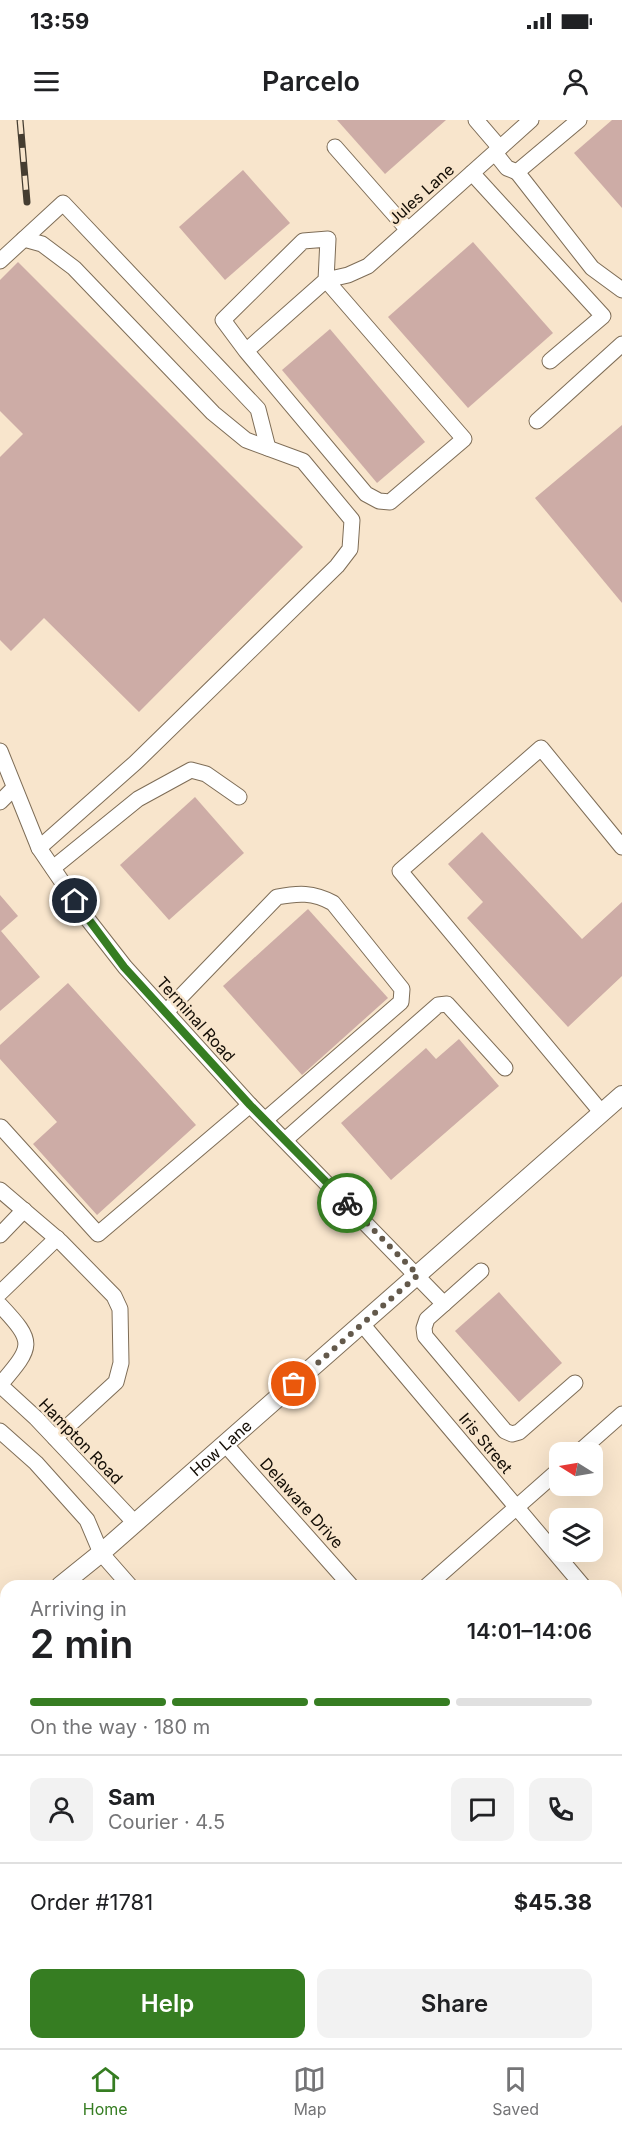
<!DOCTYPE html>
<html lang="en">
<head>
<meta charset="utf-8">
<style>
	body { margin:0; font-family:Inter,sans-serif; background:#f2f2f2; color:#202124; height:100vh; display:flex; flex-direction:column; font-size:22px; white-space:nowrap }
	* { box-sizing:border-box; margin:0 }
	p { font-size:20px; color:#757577 }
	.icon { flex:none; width:33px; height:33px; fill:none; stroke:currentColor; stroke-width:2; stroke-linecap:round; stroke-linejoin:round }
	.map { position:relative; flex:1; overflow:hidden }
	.details { position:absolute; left:0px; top:1460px; width:622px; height:470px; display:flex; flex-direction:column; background:#fff; border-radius:18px 18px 0 0; box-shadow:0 6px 24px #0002 }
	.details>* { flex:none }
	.needle { width:39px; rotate:281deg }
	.fabs { position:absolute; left:549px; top:1322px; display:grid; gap:12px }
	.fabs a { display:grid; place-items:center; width:54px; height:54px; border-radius:12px; background:#fff; box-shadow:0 6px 24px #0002; font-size:30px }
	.pin { position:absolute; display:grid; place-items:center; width:51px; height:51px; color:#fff; margin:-26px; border:3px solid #fff; border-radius:50%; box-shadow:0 2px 6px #0007 }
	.courier { position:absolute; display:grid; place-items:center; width:60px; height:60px; margin:-30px; border:4px solid #367d22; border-radius:50%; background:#fff; color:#222; box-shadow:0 2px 8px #0007 }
	.headline em { font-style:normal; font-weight:600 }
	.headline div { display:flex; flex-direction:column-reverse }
	.headline { display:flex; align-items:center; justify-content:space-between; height:102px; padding:0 30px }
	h1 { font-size:39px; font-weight:600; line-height:45px }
	.bar { display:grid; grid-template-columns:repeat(4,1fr); gap:9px 6px; align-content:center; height:72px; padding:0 30px }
	.bar i { height:8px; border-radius:4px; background:#e0e0e0 }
	.bar .on { background:#367d22 }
	.bar p { grid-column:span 4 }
	.line { display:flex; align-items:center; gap:15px; padding:0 30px; border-top:2px solid #e0e0e0 }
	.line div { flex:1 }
	.round { display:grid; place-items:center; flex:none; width:63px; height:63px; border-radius:12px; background:#f2f2f2 }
	.cta { display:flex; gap:12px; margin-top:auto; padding:12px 30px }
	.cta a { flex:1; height:69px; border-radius:12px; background:#367d22; color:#fff; font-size:24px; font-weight:600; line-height:69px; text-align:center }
	.cta a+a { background:#f2f2f2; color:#202124 }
	.status { display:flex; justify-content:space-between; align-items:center; height:42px; padding:0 30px; background:#fff; direction:ltr }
	.status svg { height:16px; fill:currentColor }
	header { display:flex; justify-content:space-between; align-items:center; height:78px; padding:0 30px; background:#fff; font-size:27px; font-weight:600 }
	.dock { display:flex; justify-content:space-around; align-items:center; height:84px; border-top:2px solid #e0e0e0; background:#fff; font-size:16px; color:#757577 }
	.dock a { display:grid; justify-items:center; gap:3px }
	.dock .on { color:#367d22 }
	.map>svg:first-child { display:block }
</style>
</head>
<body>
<div class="status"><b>13:59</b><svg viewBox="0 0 49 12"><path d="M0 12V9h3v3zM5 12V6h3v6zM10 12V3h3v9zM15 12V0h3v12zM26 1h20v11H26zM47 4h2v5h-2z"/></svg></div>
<header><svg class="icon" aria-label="menu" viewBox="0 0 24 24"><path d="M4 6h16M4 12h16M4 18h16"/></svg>Parcelo<svg class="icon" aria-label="person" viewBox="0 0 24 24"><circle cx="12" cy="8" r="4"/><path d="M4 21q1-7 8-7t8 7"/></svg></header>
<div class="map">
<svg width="622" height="1928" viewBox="0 0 622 1928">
	<rect width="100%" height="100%" fill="#f8e5cc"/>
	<!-- building -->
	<g fill="#cdaca6">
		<path d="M337,0H446L385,54Z"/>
		<path d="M612,0H622V88L574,33Z"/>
		<path d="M243,50L290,103L225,160L179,107Z"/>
		<path d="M473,122L553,213L468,288L388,197Z"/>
		<path d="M18,142L303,427L139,592L44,498L11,531L0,520V337L23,314L0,291V160Z"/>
		<path d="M330,209L425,322L377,363L282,250Z"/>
		<path d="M622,305V483L535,378Z"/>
		<path d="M195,677L244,733L169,800L120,745Z"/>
		<path d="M482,712L582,819L622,782V856L568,907L467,798L483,782L448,744Z"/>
		<path d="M0,775L18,796L1,811L40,857L0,891Z"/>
		<path d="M308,789L388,878L302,955L223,866Z"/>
		<path d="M68,863L196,1005L97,1095L33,1024L57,1002L0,939V925Z"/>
		<path d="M459,919L499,966L391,1060L341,1003L426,928L436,939Z"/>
		<path d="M499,1172L562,1243L519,1282L455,1211Z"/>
	</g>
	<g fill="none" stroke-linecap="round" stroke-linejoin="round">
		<!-- minor casing -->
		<g stroke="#7e6d57" stroke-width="17">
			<g id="minor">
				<path d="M476,0L500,28"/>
				<path d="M579,0L517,52L592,148L622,170"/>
				<path d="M335,27L408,110"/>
				<path d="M495,33L507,48L517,52"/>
				<path d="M472,53L603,196L550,241"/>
				<path d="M24,119L42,124L74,148L213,293L246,320L303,341L352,400L350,429L337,446L135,643L39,728"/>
				<path d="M0,141L63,83L258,289L268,328"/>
				<path d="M246,231L223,200L303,121L328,119L326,160L464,319L390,382L379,381L366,374L246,231L326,160L348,155L368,146L531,0"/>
				<path d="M537,301L622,224"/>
				<path d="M0,631L39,728L86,797L125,847L250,985L444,1184"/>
				<path d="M0,682L14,668"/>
				<path d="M53,748L138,679L191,650L206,654L239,677"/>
				<path d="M166,892L277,777C298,773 313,772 333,783L402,869L401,882L265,1000"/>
				<path d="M602,993L400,751L541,628L622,727"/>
				<path d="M1,1007L98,1114L250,985"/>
				<path d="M285,1020L438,885L447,884L505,948"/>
				<path d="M0,1070L61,1122L114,1176L120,1189L121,1243L116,1262L55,1318"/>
				<path d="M0,1115L24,1090"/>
				<path d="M481,1151L427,1199L424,1208L425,1216L505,1311L512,1314L519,1312L575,1263"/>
				<path d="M0,1173L57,1118"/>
				<path d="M0,1185C36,1223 33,1226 0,1265L36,1298L135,1403"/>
				<path d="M362,1204L583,1466"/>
				<path d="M0,1311L36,1343L87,1400L101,1433L130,1466"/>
				<path d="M225,1324L351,1466"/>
				<path d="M579,1332L622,1294"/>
				<path d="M427,1466L560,1349"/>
				<path d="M616,1506L622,1512"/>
				<path d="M0,1573L6,1568"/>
				<path d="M0,1664L6,1661"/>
				<path d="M0,1758H6"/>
				<path d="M0,1847L6,1853"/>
				<path d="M616,1865L622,1860"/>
				<path d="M616,1886L622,1893"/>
				<path d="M165,1923L169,1928"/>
				<path d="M370,1923L376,1928"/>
				<path d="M10,1928L15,1923"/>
				<path d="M64,1928L69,1923"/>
				<path d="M353,1928L361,1923"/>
			</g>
		</g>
		<!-- major casing -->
		<g stroke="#7e6d57" stroke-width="20">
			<g id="major">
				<path id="s1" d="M60,1466L101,1433L622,975"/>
				<path d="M0,1513L6,1508"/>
				<path d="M0,1647L6,1654"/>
				<path d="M262,1923L266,1928"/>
			</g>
		</g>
		<!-- minor -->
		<use href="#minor" stroke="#fff" stroke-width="15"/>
		<!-- major -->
		<use href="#major" stroke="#fff" stroke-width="18"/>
		<!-- rail casing -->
		<g stroke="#453d31" stroke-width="7">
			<path id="rail" d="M20,0L27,82"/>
		</g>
		<!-- rail -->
		<use href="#rail" stroke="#f8e5cc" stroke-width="4.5" stroke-dasharray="14" stroke-linecap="butt"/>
	</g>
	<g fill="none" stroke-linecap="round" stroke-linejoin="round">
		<!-- done -->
		<path stroke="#63594b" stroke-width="6" stroke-dasharray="0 10.8" d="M294,1264L418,1155L347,1083"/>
		<!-- route -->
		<path stroke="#367d22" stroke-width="8" d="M75,781L124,847L250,985L347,1083"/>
	</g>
	<g text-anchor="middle" stroke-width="5" stroke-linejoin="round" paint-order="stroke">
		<!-- street labels -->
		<g font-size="16" fill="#130d05" stroke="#f8e5cc">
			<text transform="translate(421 74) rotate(-42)" y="6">Jules Lane</text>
			<text transform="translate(196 899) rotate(48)" y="6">Terminal Road</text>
			<text transform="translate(81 1321) rotate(46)" y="6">Hampton Road</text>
			<text transform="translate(486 1323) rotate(50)" y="6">Iris Street</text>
			<text dy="6" stroke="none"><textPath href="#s1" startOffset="212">How Lane</textPath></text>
			<text transform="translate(302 1383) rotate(48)" y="6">Delaware Drive</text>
		</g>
	</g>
</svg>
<div class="fabs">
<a><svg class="needle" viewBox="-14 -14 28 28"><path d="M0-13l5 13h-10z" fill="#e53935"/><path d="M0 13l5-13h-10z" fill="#757577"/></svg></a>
<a><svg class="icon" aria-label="layers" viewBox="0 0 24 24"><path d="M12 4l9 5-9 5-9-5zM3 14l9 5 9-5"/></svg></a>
</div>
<div class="pin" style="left:294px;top:1264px;background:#ea580c"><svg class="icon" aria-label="bag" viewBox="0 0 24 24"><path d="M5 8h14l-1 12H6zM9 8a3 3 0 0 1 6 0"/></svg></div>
<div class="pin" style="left:75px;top:781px;background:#1f2937"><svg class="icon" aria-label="home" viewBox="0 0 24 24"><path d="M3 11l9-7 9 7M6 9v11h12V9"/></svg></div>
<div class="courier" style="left:347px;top:1083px"><svg class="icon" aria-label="bike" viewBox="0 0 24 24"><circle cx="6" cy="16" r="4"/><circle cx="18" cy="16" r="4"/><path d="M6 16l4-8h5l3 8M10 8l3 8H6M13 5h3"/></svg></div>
<section class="details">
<div class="headline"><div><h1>2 min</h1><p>Arriving in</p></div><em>14:01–14:06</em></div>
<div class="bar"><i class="on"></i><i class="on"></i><i class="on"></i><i></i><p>On the way · 180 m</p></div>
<div class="line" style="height:108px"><a class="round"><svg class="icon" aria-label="person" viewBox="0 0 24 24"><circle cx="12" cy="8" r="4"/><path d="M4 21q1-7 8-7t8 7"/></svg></a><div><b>Sam</b><p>Courier · 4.5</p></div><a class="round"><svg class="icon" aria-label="chat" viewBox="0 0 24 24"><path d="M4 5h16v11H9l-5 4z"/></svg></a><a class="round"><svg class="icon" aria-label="phone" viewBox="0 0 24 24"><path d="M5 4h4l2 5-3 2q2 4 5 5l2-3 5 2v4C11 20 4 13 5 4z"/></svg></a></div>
<div class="line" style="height:78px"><div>Order #1781</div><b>$45.38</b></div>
<div class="cta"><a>Help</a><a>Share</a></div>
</section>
</div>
<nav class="dock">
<a class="on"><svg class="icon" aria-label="home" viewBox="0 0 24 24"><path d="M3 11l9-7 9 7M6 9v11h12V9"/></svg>Home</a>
<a><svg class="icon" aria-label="map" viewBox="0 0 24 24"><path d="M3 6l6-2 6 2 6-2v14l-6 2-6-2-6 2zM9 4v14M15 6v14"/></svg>Map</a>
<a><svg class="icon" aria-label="saved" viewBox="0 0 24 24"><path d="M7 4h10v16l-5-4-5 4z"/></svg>Saved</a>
</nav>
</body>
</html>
